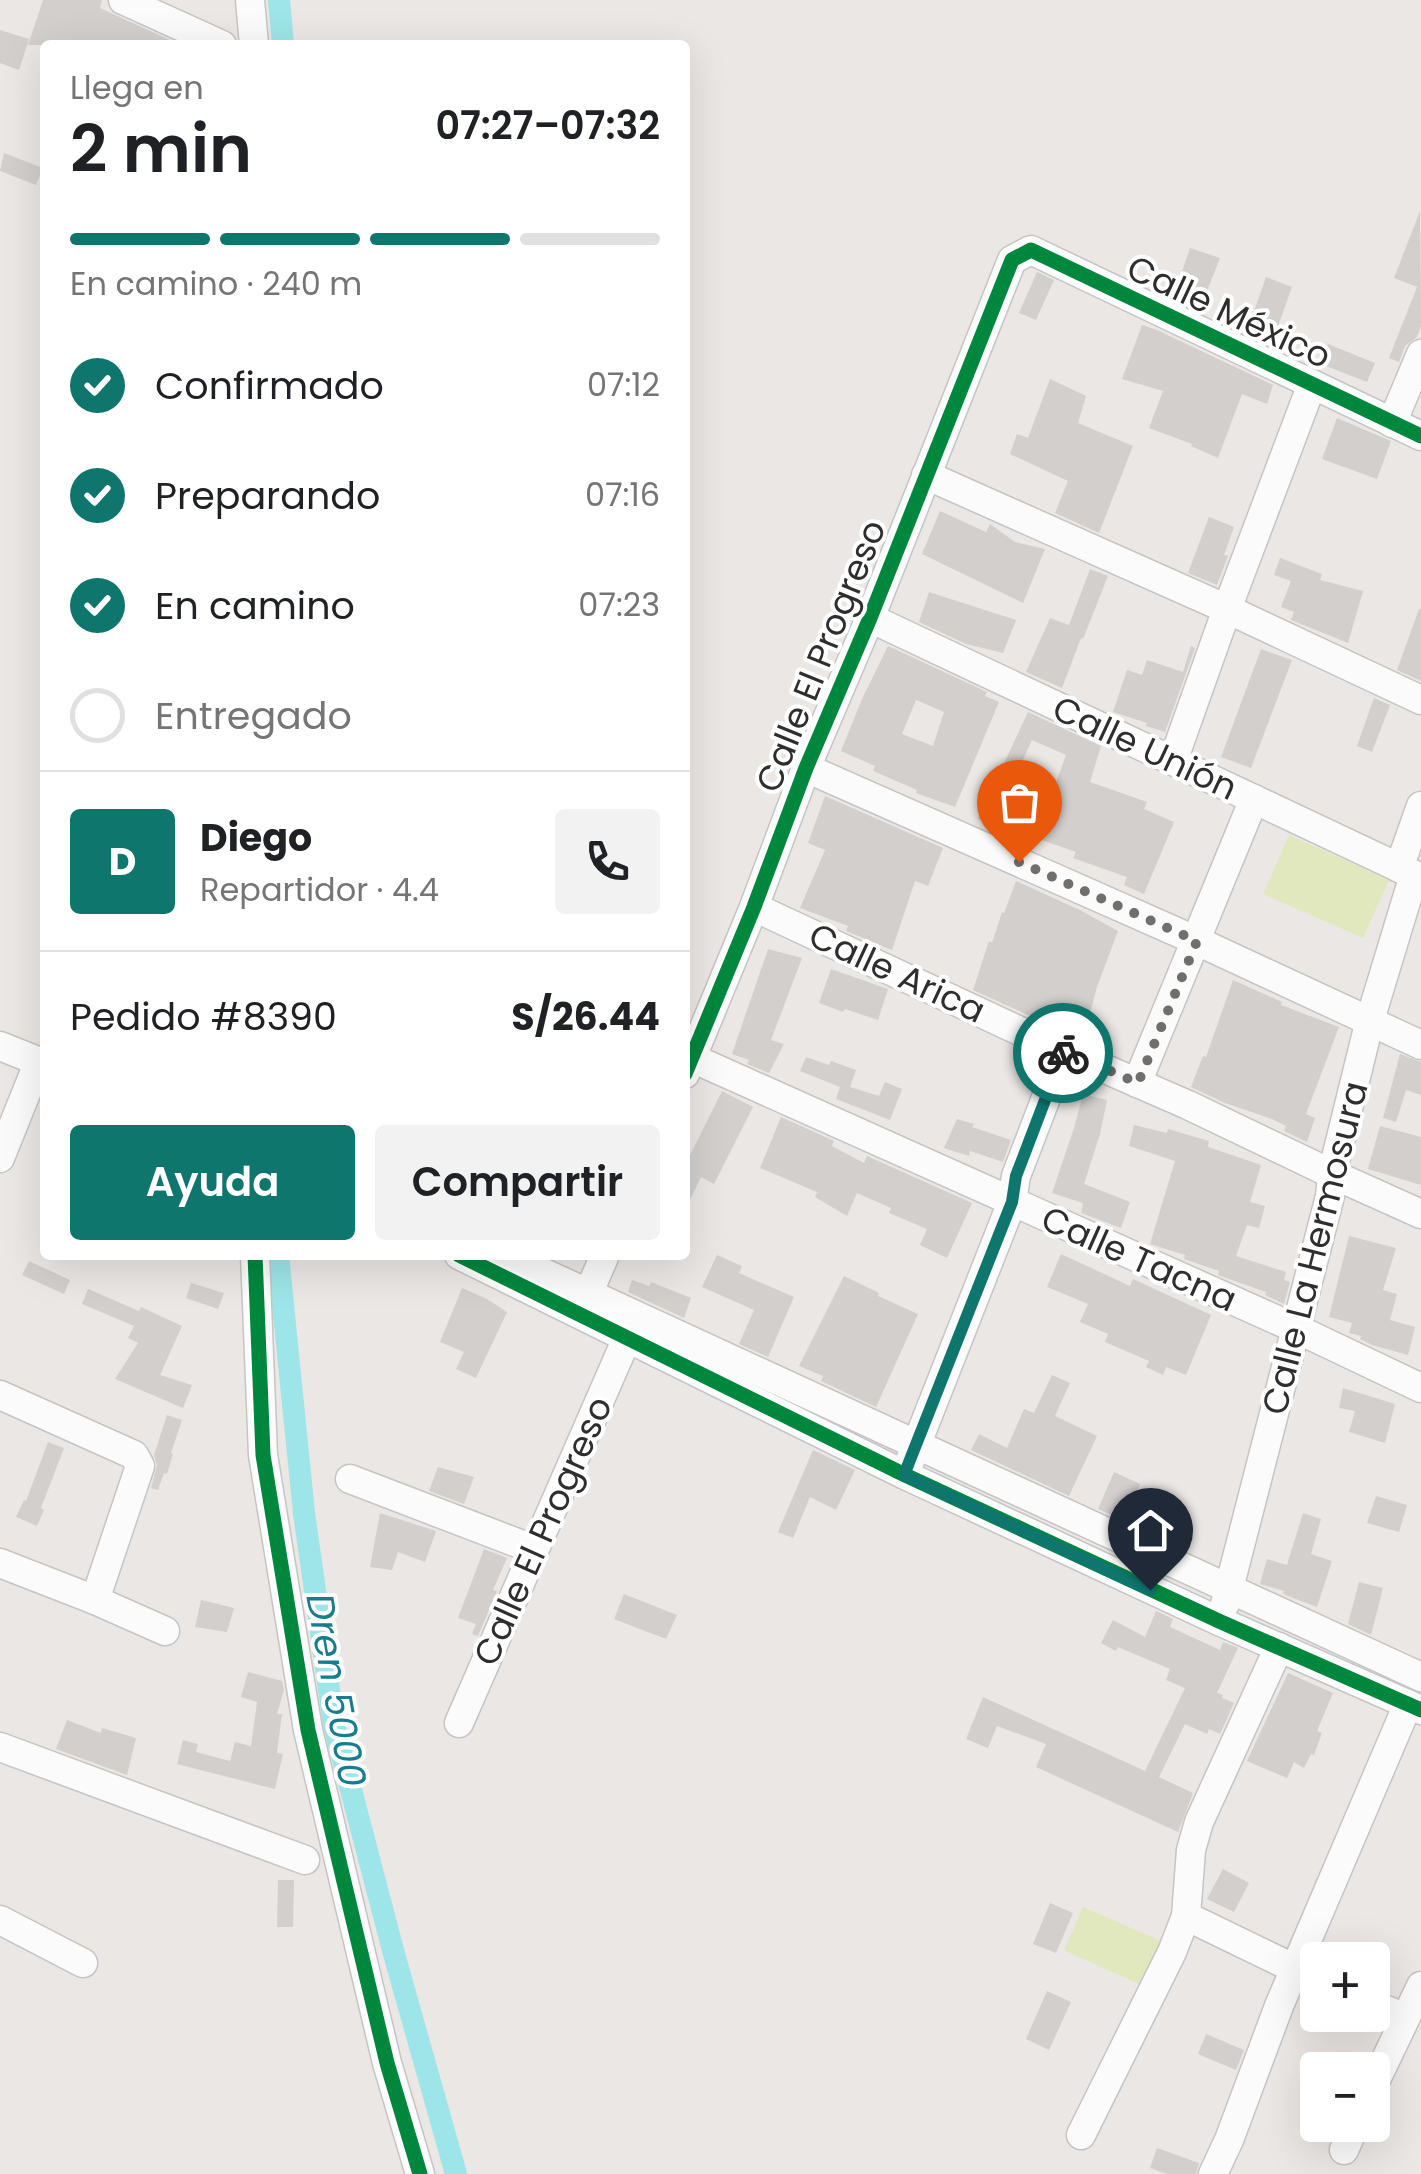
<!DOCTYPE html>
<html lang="es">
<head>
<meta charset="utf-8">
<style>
	body { margin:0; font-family:Poppins,sans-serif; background:#f2f2f2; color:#202124; height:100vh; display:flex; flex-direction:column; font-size:38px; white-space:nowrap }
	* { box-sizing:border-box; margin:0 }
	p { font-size:32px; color:#757577 }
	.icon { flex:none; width:55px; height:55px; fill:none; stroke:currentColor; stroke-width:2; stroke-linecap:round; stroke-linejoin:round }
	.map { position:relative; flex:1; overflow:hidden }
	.details { position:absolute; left:40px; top:40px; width:650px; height:1220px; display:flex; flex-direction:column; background:#fff; border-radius:10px; box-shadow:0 10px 40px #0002 }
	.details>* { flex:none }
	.tools { position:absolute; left:1300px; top:1942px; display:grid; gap:20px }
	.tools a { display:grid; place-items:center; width:90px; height:90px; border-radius:10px; background:#fff; box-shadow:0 10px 40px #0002; font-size:50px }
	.pin { position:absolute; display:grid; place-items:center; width:85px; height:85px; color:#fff; margin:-102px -42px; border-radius:50% 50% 50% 0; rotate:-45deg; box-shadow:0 0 10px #0007 }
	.pin .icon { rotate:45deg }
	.courier { position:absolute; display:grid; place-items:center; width:100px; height:100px; margin:-50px; border:8px solid #0f766e; border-radius:50%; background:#fff; color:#222; box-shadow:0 2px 12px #0007 }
	.summary em { font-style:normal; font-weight:600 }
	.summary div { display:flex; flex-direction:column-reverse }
	.summary { display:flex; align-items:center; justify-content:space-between; height:170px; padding:0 30px }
	h1 { font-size:65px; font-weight:600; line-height:75px }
	.bar { display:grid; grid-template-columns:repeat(4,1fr); gap:15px 10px; align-content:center; height:120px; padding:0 30px }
	.bar i { height:12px; border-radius:8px; background:#e0e0e0 }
	.bar .selected { background:#0f766e }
	.bar p { grid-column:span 4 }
	.line { display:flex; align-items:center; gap:25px; padding:0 30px; border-top:2px solid #e0e0e0 }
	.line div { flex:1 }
	.round { display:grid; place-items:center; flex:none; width:105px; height:105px; border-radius:10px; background:#f2f2f2 }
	ol { padding:0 30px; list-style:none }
	li { display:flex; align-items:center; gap:30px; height:110px }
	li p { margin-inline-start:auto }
	li .icon { padding:10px; border-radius:50%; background:#0f766e; color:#fff; stroke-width:4 }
	li:last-child { color:#757577 }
	li i { width:55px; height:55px; border:5px solid #e0e0e0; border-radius:50% }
	.primary-button { display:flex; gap:20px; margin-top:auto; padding:20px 30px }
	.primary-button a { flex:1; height:115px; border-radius:10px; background:#0f766e; color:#fff; font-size:40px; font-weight:600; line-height:115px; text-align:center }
	.primary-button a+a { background:#f2f2f2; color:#202124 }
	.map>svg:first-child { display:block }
</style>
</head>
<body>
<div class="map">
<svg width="1421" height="2174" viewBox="0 0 1421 2174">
	<rect width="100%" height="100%" fill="#ebe7e4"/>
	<!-- pitch -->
	<g fill="#e1e8bd">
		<path d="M1289,835L1389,880L1363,938L1263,894Z"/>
		<path d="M1083,1907L1163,1942L1143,1986L1064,1950Z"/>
	</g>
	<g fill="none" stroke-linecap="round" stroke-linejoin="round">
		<!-- canal -->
		<g stroke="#9de5e8" stroke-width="22">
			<path d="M279,0L283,45"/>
			<path d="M278,1255L304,1513L334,1725L394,1954L456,2174"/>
		</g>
	</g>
	<!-- building -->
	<g fill="#d2cfcd" fill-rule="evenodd">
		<path d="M43,0H102L100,8L172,41L170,45H28Z"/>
		<path d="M0,30L29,39L19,70L0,63Z"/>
		<path d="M4,153L43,168L36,185L0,171Z"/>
		<path d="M1420,211L1421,326L1417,337L1405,346L1399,362L1389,358L1417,287L1394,278Z"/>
		<path d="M1190,248L1220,258L1200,309L1173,298Z"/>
		<path d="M1037,272L1054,280L1036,320L1019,313Z"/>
		<path d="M1266,277L1292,287L1277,329L1251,320Z"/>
		<path d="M1142,325L1157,330L1273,385L1267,404L1242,394L1218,458L1191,446L1192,444L1149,428L1163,391L1122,379Z"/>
		<path d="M1328,344L1375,363L1367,382L1321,364Z"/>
		<path d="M1050,379L1086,396L1078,423L1133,446L1099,533L1055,513L1068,481L1010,454L1017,434L1028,438Z"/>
		<path d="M1337,418L1391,441L1377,479L1322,459Z"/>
		<path d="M940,511L986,532L990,524L1015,542L1045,549L1023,603L922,554Z"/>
		<path d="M1209,517L1234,527L1224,555L1228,556L1217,585L1188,573Z"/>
		<path d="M1280,558L1322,574L1320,580L1363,591L1348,643L1291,620L1294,612L1281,607L1291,581L1274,575Z"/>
		<path d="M1090,569L1108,576L1083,639L1081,638L1062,688L1026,672L1050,618L1069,625Z"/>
		<path d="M929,592L1016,620L1003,653L966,644L919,622Z"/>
		<path d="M1419,609L1421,610V681L1397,670Z"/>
		<path d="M888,646L987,692L985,696L999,702L955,807L916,793L917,790L873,771L875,766L841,751L862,699ZM916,700L944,712L933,746L902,734Z"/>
		<path d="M1191,646L1195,648L1165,732L1146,726L1147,723L1113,712L1127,670L1142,675L1147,660L1183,672Z"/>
		<path d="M1261,649L1292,660L1251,768L1221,757Z"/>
		<path d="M1374,698L1390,705L1372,752L1357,746Z"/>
		<path d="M1028,712L1101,746L1090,782L1147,802L1144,809L1174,822L1144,894L1124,885L1127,877L1073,858L1076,852L1033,837L1031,840L978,819ZM1032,740L1066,755L1054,788L1017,773Z"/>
		<path d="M825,796L943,848L928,886L915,881L892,950L846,931L848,926L800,908L825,850L808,843Z"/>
		<path d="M1016,881L1080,910L1118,931L1097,987L1084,1034L1073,1031L1072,1035L973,990L989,941L992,943L1002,912L1004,913Z"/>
		<path d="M768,949L802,958L771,1040L784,1044L769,1073L747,1064L749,1060L732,1054Z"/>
		<path d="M831,969L888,989L878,1020L845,1009L843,1012L819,1003Z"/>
		<path d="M1233,980L1282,1002L1281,1005L1339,1027L1306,1114L1315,1118L1307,1142L1284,1131L1286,1126L1272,1119L1225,1103L1191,1087L1203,1056L1206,1057Z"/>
		<path d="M1400,1054L1421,1062V1095L1406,1090L1396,1122L1383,1118Z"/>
		<path d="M806,1057L829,1065L831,1061L856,1070L850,1087L879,1096L885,1082L902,1089L890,1120L836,1099L840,1087L800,1071Z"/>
		<path d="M722,1091L753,1107L714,1184L701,1177L685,1210V1165Z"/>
		<path d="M1083,1094L1107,1100L1100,1134L1084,1184L1130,1202L1121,1228L1081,1213L1083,1203L1052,1193L1074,1128Z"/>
		<path d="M781,1117L834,1141L832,1146L864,1163L867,1156L972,1203L947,1258L920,1245L927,1229L889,1213L891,1208L857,1193L847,1216L815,1197L817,1192L760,1168Z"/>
		<path d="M957,1119L974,1124L972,1127L1011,1140L1003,1162L970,1151L969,1156L944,1148Z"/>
		<path d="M1134,1125L1167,1133L1168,1129L1209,1141L1208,1147L1261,1165L1250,1202L1265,1206L1259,1228L1247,1225L1236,1256L1286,1272L1284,1280L1290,1282L1284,1304L1265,1295L1266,1292L1229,1279L1218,1275L1219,1271L1184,1259L1185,1255L1150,1244L1175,1161L1129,1146Z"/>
		<path d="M1380,1126L1421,1137V1185L1368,1169Z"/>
		<path d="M1349,1236L1396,1248L1383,1290L1397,1294L1390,1320L1415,1327L1408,1355L1372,1345L1360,1339L1361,1336L1349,1333L1352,1323L1329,1317Z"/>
		<path d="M1061,1254L1130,1286L1133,1279L1211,1315L1186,1375L1166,1367L1163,1375L1146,1367L1149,1361L1105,1342L1108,1334L1080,1322L1088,1304L1047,1287Z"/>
		<path d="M717,1255L742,1266L739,1273L794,1297L768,1357L739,1344L754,1310L702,1287Z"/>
		<path d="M29,1261L70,1280L64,1294L22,1275Z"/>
		<path d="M844,1276L879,1293L878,1296L918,1314L876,1407L821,1381L823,1376L799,1366Z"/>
		<path d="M632,1280L649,1286L651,1282L691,1298L684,1318L628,1292Z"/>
		<path d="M191,1283L224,1293L218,1309L186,1298Z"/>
		<path d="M462,1288L487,1299L507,1312L476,1378L456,1369L464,1352L440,1342Z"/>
		<path d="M88,1289L139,1311L141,1307L182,1326L160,1375L192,1385L183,1408L115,1379L138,1343L128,1338L134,1326L82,1304Z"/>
		<path d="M1052,1375L1070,1383L1055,1416L1097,1436L1069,1496L971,1450L979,1434L1007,1448L1024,1409L1034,1413Z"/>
		<path d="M1343,1388L1395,1404L1385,1443L1349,1432L1355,1411L1339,1408Z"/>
		<path d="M167,1415L182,1420L171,1453L173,1454L167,1474L164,1473L158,1490L151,1488L157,1465L154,1455Z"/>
		<path d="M48,1442L64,1448L41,1508L44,1510L37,1526L16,1517L24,1500L26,1501Z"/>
		<path d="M813,1450L855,1470L836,1510L810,1497L793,1538L778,1532Z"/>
		<path d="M438,1467L474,1477L464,1504L429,1491Z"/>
		<path d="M1114,1472L1140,1484L1123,1520L1098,1509Z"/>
		<path d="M1376,1496L1407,1505L1399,1532L1367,1523Z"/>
		<path d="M380,1513L436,1531L425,1562L398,1552L392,1570L370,1567Z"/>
		<path d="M1303,1513L1321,1519L1311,1554L1332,1561L1317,1607L1283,1594L1284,1591L1260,1584L1267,1559L1287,1565Z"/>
		<path d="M484,1549L507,1558L493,1590L497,1591L478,1636L472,1634L476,1624L458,1618Z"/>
		<path d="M1359,1582L1383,1588L1371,1635L1348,1624Z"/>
		<path d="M624,1594L677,1615L666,1639L614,1619Z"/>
		<path d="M201,1600L234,1608L227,1632L195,1627Z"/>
		<path d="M1156,1611L1173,1619L1170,1627L1220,1650L1223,1642L1238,1648L1217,1693L1223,1695L1222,1698L1234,1703L1220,1734L1209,1729L1207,1734L1185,1724L1159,1777L1193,1793L1178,1832L1036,1767L1046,1744L997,1726L988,1748L966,1739L983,1697L1145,1771L1185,1688L1166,1680L1170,1669L1118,1647L1116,1651L1101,1643L1113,1620L1145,1637Z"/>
		<path d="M248,1672L282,1681L284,1690L277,1714H282L277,1753L283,1754L275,1789L177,1764L183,1740L198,1744L196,1752L230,1761L235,1742L251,1746L257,1702L241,1697Z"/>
		<path d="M1288,1673L1333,1693L1317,1731L1322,1733L1314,1755L1311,1754L1304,1768L1294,1762L1287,1778L1247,1761Z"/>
		<path d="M67,1720L101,1733L102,1728L136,1738L127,1775L56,1749Z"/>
		<path d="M1223,1869L1249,1883L1234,1912L1207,1899Z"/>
		<path d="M278,1880H294L293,1927H277Z"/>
		<path d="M1050,1903L1073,1913L1056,1953L1033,1944Z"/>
		<path d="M1047,1991L1071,2002L1049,2050L1026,2039Z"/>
		<path d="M1206,2034L1244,2050L1236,2070L1198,2054Z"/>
		<path d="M1157,2148L1199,2163L1196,2174H1167L1150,2168Z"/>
	</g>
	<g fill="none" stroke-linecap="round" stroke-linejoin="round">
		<!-- minor casing -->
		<g stroke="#c6c4c4" stroke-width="31">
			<g id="minor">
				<path d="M123,0L222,45"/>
				<path d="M250,0L254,45"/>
				<path d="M1392,423L1421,354"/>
				<path d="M926,475L1227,609L1421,700"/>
				<path d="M870,618L1421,878"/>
				<path d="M1173,761L1227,609L1312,384"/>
				<path d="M806,768L1197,941L1421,1045"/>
				<path d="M1399,868L1421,806"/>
				<path d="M754,907L1039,1040L1188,1105L1332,1174L1421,1214"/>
				<path d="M0,1046L45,1064"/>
				<path d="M692,1058L1297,1329L1421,1388"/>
				<path d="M685,1074L754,907L806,768L870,618L1012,260L1031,250L1421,436"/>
				<path d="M1137,1083L1254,799"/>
				<path d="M0,1158L39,1061"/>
				<path d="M255,1255L263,1455L308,1730L387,2063L420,2174"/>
				<path d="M459,1255L905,1475L1221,1622L1421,1710"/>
				<path d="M505,1255L1421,1677"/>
				<path d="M582,1308L605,1255"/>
				<path d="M0,1395L134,1455L140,1466L95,1600"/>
				<path d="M910,1461L1012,1202L1016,1176L1064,1051"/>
				<path d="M350,1479L533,1549"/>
				<path d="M0,1563L95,1600L165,1631"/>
				<path d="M1225,1604L1330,1196L1332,1174L1370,1020L1414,875"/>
				<path d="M1279,1647L1199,1822L1191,1850L1186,1916L1318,1980"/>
				<path d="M459,1723L627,1338"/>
				<path d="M0,1747L305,1860"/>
				<path d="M0,1920L83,1963"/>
				<path d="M1372,2004L1405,2018"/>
				<path d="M1372,2088L1421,1986"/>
				<path d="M1081,2135L1172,1952L1186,1916"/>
				<path d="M1344,2150L1355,2125"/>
				<path d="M1213,2174L1229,2140L1279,2006L1408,1704"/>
			</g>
		</g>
		<!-- minor -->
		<use href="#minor" stroke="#fcfbfb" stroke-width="28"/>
		<!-- cycleway casing -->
		<g stroke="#fff" stroke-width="21">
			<g id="cycleway">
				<path d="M685,1074L754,907L806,768L870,618L1012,260L1031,250L1421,436"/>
				<path d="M255,1255L263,1455L308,1730L387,2063L420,2174"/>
				<path d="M459,1255L905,1475L1221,1622L1421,1710"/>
			</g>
		</g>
		<!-- cycleway -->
		<use href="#cycleway" stroke="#00873e" stroke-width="15"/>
	</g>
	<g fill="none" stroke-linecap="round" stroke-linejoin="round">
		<!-- done -->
		<path stroke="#706f6e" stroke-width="10" stroke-dasharray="0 18" d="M1019,862L1197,941L1138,1083L1064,1051L1063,1053"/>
		<!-- route -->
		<path stroke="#0f766e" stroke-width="12" d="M1063,1053L1016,1176L1012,1202L904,1475L1150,1590"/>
	</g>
	<g text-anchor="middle" stroke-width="8" stroke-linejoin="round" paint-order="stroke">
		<!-- street labels -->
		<g font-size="35" fill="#2e2e2e" stroke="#fff">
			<text transform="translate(1229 312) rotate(25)" y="12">Calle México</text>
			<text transform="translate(821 656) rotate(-68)" y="12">Calle El Progreso</text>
			<text transform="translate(1145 748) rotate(25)" y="12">Calle Unión</text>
			<text transform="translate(897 973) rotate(25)" y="12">Calle Arica</text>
			<text transform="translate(1315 1248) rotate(-76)" y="12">Calle La Hermosura</text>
			<text transform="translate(1139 1259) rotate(24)" y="12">Calle Tacna</text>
			<text transform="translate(543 1531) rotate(-66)" y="12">Calle El Progreso</text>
		</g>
		<!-- water labels -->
		<g font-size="38" font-style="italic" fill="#157d8d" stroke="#fff">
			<text transform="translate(336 1690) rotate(80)" y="13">Dren 5000</text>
		</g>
	</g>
</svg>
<div class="tools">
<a>+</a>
<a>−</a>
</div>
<div class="pin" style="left:1019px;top:862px;background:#ea580c"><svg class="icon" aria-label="bag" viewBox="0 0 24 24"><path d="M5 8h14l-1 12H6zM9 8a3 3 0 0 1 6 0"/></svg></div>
<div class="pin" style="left:1150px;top:1590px;background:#1f2937"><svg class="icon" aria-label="home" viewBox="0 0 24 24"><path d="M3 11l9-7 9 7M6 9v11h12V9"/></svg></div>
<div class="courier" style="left:1063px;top:1053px"><svg class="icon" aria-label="bike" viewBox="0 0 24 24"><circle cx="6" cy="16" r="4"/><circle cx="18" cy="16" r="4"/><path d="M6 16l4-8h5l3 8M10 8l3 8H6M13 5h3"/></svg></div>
<section class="details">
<div class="summary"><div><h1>2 min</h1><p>Llega en</p></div><em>07:27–07:32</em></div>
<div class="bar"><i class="selected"></i><i class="selected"></i><i class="selected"></i><i></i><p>En camino · 240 m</p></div>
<ol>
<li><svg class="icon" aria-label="check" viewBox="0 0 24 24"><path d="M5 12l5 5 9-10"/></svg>Confirmado<p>07:12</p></li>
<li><svg class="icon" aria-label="check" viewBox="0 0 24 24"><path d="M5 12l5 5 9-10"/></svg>Preparando<p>07:16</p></li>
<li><svg class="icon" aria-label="check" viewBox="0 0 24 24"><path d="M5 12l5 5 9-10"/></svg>En camino<p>07:23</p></li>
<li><i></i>Entregado</li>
</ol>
<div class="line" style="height:180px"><b class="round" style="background:#0f766e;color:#fff">D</b><div><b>Diego</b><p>Repartidor · 4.4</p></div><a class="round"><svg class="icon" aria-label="phone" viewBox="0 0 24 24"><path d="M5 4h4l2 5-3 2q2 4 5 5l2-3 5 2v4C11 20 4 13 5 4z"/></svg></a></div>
<div class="line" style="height:130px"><div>Pedido #8390</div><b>S/26.44</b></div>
<div class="primary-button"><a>Ayuda</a><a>Compartir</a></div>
</section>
</div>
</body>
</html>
